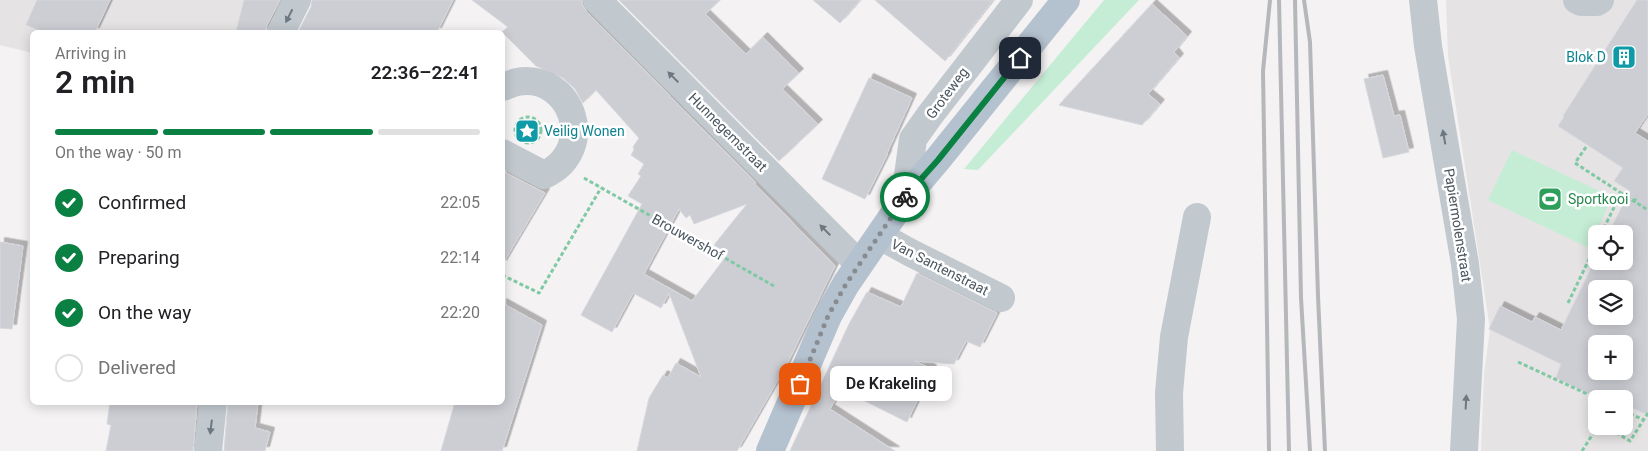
<!DOCTYPE html>
<html lang="en">
<head>
<meta charset="utf-8">
<style>
	body { margin:0; font-family:Roboto,sans-serif; background:#f6f6f6; color:#202124; height:100vh; display:flex; flex-direction:column; font-size:19px; white-space:nowrap }
	* { box-sizing:border-box; margin:0 }
	p { font-size:16px; color:#757577 }
	.icon { flex:none; width:28px; height:28px; fill:none; stroke:currentColor; stroke-width:2; stroke-linecap:round; stroke-linejoin:round }
	.map { position:relative; flex:1; overflow:hidden }
	.details { position:absolute; left:30px; top:30px; width:475px; height:375px; display:flex; flex-direction:column; background:#fff; border-radius:8px; box-shadow:0 2px 12px #0003 }
	.details>* { flex:none }
	.buttons { position:absolute; left:1588px; top:225px; display:grid; gap:10px }
	.buttons a { display:grid; place-items:center; width:45px; height:45px; border-radius:8px; background:#fff; box-shadow:0 2px 12px #0003; font-size:25px }
	.pin { position:absolute; display:grid; place-items:center; width:42px; height:42px; color:#fff; margin:-21px; border-radius:10px; box-shadow:0 2px 8px #0006 }
	.courier { position:absolute; display:grid; place-items:center; width:50px; height:50px; margin:-25px; border:4px solid #0b8043; border-radius:50%; background:#fff; color:#222; box-shadow:0 1px 6px #0007 }
	.bubble { position:absolute; height:35px; border-radius:8px; background:#fff; box-shadow:0 2px 12px #0003; font-size:16px; font-weight:600; line-height:35px; text-align:center }
	.overview em { font-style:normal; font-weight:600 }
	.overview div { display:flex; flex-direction:column-reverse }
	.overview { display:flex; align-items:center; justify-content:space-between; height:85px; padding:0 25px }
	h1 { font-size:32px; font-weight:600; line-height:38px }
	.bar { display:grid; grid-template-columns:repeat(4,1fr); gap:8px 5px; align-content:center; height:60px; padding:0 25px }
	.bar i { height:6px; border-radius:4px; background:#e0e0e0 }
	.bar .selected { background:#0b8043 }
	.bar p { grid-column:span 4 }
	ol { padding:0 25px; list-style:none }
	li { display:flex; align-items:center; gap:15px; height:55px }
	li p { margin-inline-start:auto }
	li .icon { padding:5px; border-radius:50%; background:#0b8043; color:#fff; stroke-width:4 }
	li:last-child { color:#757577 }
	li i { width:28px; height:28px; border:2px solid #e0e0e0; border-radius:50% }
	.map>svg:first-child { display:block }
</style>
</head>
<body>
<div class="map">
<svg width="1648" height="451" viewBox="0 0 1648 451">
	<defs>
		<filter id="shadow"><feDropShadow dx="4.5" dy="-4.5" stdDeviation="0" flood-color="#0004"/></filter>
	</defs>
	<rect width="100%" height="100%" fill="#f4f2f2"/>
	<!-- education -->
	<g fill="#e5e3e3" fill-rule="evenodd">
		<path d="M0,0H286L271,32H32V53L0,45Z"/>
		<path d="M1446,0H1648V451H1481L1484,374L1490,329L1448,56ZM1596,234H1624V261H1596ZM1596,289H1624V316H1596ZM1596,344H1624V371H1596ZM1596,399H1624V426H1596Z"/>
	</g>
	<!-- green -->
	<g fill="#c5edd5">
		<path d="M1104,0H1139L978,170L964,169Z"/>
		<path d="M1512,150L1612,197L1589,248L1488,200Z"/>
	</g>
	<!-- building -->
	<g fill="#ccced4" stroke="#d6d8dd" fill-rule="evenodd" filter="url(#shadow)">
		<path d="M37,0H110L95,32H44L26,25Z"/>
		<path d="M244,0H280L267,25L265,32H236Z"/>
		<path d="M312,0H453L437,32H298L311,7Z"/>
		<path d="M472,0H582V4L586,11L756,183L755,184L835,266L786,366L737,451H637L649,398L663,375L668,378L676,363L701,377L669,293L661,308L633,293L612,332L581,315L642,204L628,196L641,176L638,174L644,164L631,155L634,150L633,147L639,138L596,90L583,103L575,89L563,78L536,66L502,32L508,27ZM747,204L714,245L728,254L692,301L644,274L679,209L686,218L690,215L694,224Z"/>
		<path d="M619,0H720L705,14L746,54L763,37L799,73L782,89L818,124L779,161Z"/>
		<path d="M813,0H860L840,23Z"/>
		<path d="M875,0H993L945,61Z"/>
		<path d="M1637,0H1648V114L1635,133L1648,141V415L1624,404V399H1613L1596,391L1593,396L1556,378L1561,364L1489,329L1500,306L1532,322L1535,317L1561,330L1596,258V261H1624V234H1608L1630,191L1614,181L1623,168L1558,126L1564,117L1563,116ZM1596,289H1624V316H1596ZM1596,344H1624V371H1596Z"/>
		<path d="M1152,4L1187,36L1174,52L1179,58L1148,94L1160,104L1142,125L1059,105Z"/>
		<path d="M1383,75L1394,116L1400,115L1409,152L1383,158L1364,79Z"/>
		<path d="M869,78L912,98L887,153V155L865,199L822,179Z"/>
		<path d="M502,171L545,193L502,265Z"/>
		<path d="M0,242L23,246L12,329L0,328Z"/>
		<path d="M917,273L997,313L980,347L966,341L954,364L914,361L932,369L907,422L841,389L830,409L895,451H790L849,324L867,292L901,307Z"/>
		<path d="M502,303L542,325L502,451H441L455,402H502Z"/>
		<path d="M110,402H197L193,451H106L111,425L107,424Z"/>
		<path d="M228,402H258L255,428L270,432L265,451H224Z"/>
	</g>
	<g fill="none" stroke-linecap="round" stroke-linejoin="round">
		<!-- path -->
		<g stroke="#7fc9a5" stroke-width="3" stroke-dasharray="4 2.5" stroke-linecap="butt">
			<circle cx="528" cy="130" r="13"/>
			<path d="M1586,147L1575,163L1621,193"/>
			<path d="M584,178L774,286"/>
			<path d="M1634,202L1637,196"/>
			<path d="M1601,234L1621,193L1648,210"/>
			<path d="M502,275L539,293L601,188"/>
			<path d="M1568,303L1596,245"/>
			<path d="M1518,362L1598,399"/>
			<path d="M1624,411L1644,420"/>
			<path d="M1605,426L1630,441L1648,413"/>
			<path d="M1582,451L1598,426"/>
		</g>
		<!-- minor -->
		<g stroke="#c1c9cf" stroke-width="28">
			<path d="M597,0L859,264"/>
			<path d="M1423,0L1428,46L1465,264L1471,319L1464,451"/>
			<path d="M1577,0L1581,2H1597L1600,0"/>
			<path d="M281,32L297,0"/>
			<path d="M502,87C507,86 512,83 517,82C572,72 599,150 544,175L502,153"/>
			<path d="M905,198L913,139L930,115L1019,0"/>
			<path d="M880,236L911,253L1001,298"/>
			<path d="M208,451L213,402"/>
			<path d="M1170,451L1169,393L1174,337L1197,217"/>
		</g>
		<!-- major -->
		<path stroke="#b4c1ce" stroke-width="28" d="M770,451L828,316L846,284L905,198L938,159L1066,0"/>
		<!-- rail -->
		<g stroke="#b5b7bb" stroke-width="4">
			<path d="M1279,0L1289,451"/>
			<path d="M1295,0L1301,298L1310,451"/>
			<path d="M1304,0L1310,42L1318,296L1325,451"/>
			<path d="M1269,451L1263,71L1270,0"/>
		</g>
	</g>
	<!-- one-way arrows -->
	<defs><path id="oneway-solid" d="M-6-.8H1V-3.2L6.5 0L1 3.2V.8H-6Z" transform="scale(1.25)"/></defs>
	<g fill="#6e7880">
		<use href="#oneway-solid" transform="translate(289 16) rotate(117)"/>
		<use href="#oneway-solid" transform="translate(673 77) rotate(-135)"/>
		<use href="#oneway-solid" transform="translate(1444 137) rotate(-100)"/>
		<use href="#oneway-solid" transform="translate(825 230) rotate(-135)"/>
		<use href="#oneway-solid" transform="translate(1466 402) rotate(-87)"/>
		<use href="#oneway-solid" transform="translate(211 427) rotate(97)"/>
	</g>
	<g fill="none" stroke-linecap="round" stroke-linejoin="round">
		<!-- done -->
		<path stroke="#868c92" stroke-width="5" stroke-dasharray="0 9" d="M800,384L828,316L846,284L905,197"/>
		<!-- route -->
		<path stroke="#0b8043" stroke-width="6" d="M905,197L938,160L1020,58"/>
	</g>
	<!-- icons -->
	<defs>
		<g id="building-square" transform="scale(1.25)"><rect x="-9" y="-9" width="18" height="18" rx="4" fill="#0f9aa8" stroke="#fff"/><path d="M-4-6H4V6H1V3H-1V6H-4ZM-2.5-4.3h1.7v1.8h-1.7ZM.8-4.3h1.7v1.8H.8ZM-2.5-1h1.7V.8h-1.7ZM.8-1h1.7V.8H.8Z" fill="#fff"/></g>
		<g id="sight-square" transform="scale(1.25)"><rect x="-9" y="-9" width="18" height="18" rx="4" fill="#0f9aa8" stroke="#fff"/><path d="M0-6L1.8-2.2L6-1.7L2.9 1.2L3.7 5.4L0 3.3L-3.7 5.4L-2.9 1.2L-6-1.7L-1.8-2.2Z" fill="#fff"/></g>
		<g id="stadium-square" transform="scale(1.25)"><rect x="-9" y="-9" width="18" height="18" rx="4" fill="#2e9e5b" stroke="#fff"/><path d="M0-5a6.5 5 0 1 0 0 10a6.5 5 0 1 0 0-10ZM-3.5-1.8h7v3.6h-7Z" fill="#fff"/></g>
	</defs>
	<g fill-rule="evenodd">
		<use href="#building-square" x="1624" y="57"/>
		<use href="#sight-square" x="527" y="131"/>
		<use href="#stadium-square" x="1550" y="199"/>
	</g>
	<g text-anchor="middle" stroke-width="5" stroke-linejoin="round" paint-order="stroke">
		<!-- culture labels -->
		<g font-size="14" fill="#0d838f" stroke="#fff" text-anchor="end">
			<text x="1606" y="62">Blok D</text>
			<text x="544" y="136" text-anchor="start">Veilig Wonen</text>
		</g>
		<!-- street labels -->
		<g font-size="14" fill="#4b555e" stroke="#fff">
			<text transform="translate(947 93) rotate(-53)" y="5">Groteweg</text>
			<text transform="translate(728 132) rotate(45)" y="5">Hunnegemstraat</text>
			<text transform="translate(1458 225) rotate(81)" y="5">Papiermolenstraat</text>
			<text transform="translate(688 237) rotate(29)" y="5">Brouwershof</text>
			<text transform="translate(940 267) rotate(27)" y="5">Van Santenstraat</text>
		</g>
		<!-- leisure labels -->
		<g font-size="14" fill="#27864d" stroke="#fff" text-anchor="start">
			<text x="1568" y="204">Sportkooi</text>
		</g>
	</g>
</svg>
<div class="buttons">
<a><svg class="icon" aria-label="locate" viewBox="0 0 24 24"><circle cx="12" cy="12" r="6"/><path d="M12 2v4M12 18v4M2 12h4M18 12h4"/></svg></a>
<a><svg class="icon" aria-label="layers" viewBox="0 0 24 24"><path d="M12 4l9 5-9 5-9-5zM3 14l9 5 9-5"/></svg></a>
<a>+</a>
<a>−</a>
</div>
<div class="pin" style="left:800px;top:384px;background:#ea580c"><svg class="icon" aria-label="bag" viewBox="0 0 24 24"><path d="M5 8h14l-1 12H6zM9 8a3 3 0 0 1 6 0"/></svg></div>
<div class="pin" style="left:1020px;top:58px;background:#1f2937"><svg class="icon" aria-label="home" viewBox="0 0 24 24"><path d="M3 11l9-7 9 7M6 9v11h12V9"/></svg></div>
<div class="courier" style="left:905px;top:197px"><svg class="icon" aria-label="bike" viewBox="0 0 24 24"><circle cx="6" cy="16" r="4"/><circle cx="18" cy="16" r="4"/><path d="M6 16l4-8h5l3 8M10 8l3 8H6M13 5h3"/></svg></div>
<div class="bubble" style="left:830px;top:366px;width:122px">De Krakeling</div>
<section class="details">
<div class="overview"><div><h1>2 min</h1><p>Arriving in</p></div><em>22:36–22:41</em></div>
<div class="bar"><i class="selected"></i><i class="selected"></i><i class="selected"></i><i></i><p>On the way · 50 m</p></div>
<ol>
<li><svg class="icon" aria-label="check" viewBox="0 0 24 24"><path d="M5 12l5 5 9-10"/></svg>Confirmed<p>22:05</p></li>
<li><svg class="icon" aria-label="check" viewBox="0 0 24 24"><path d="M5 12l5 5 9-10"/></svg>Preparing<p>22:14</p></li>
<li><svg class="icon" aria-label="check" viewBox="0 0 24 24"><path d="M5 12l5 5 9-10"/></svg>On the way<p>22:20</p></li>
<li><i></i>Delivered</li>
</ol>
</section>
</div>
</body>
</html>
